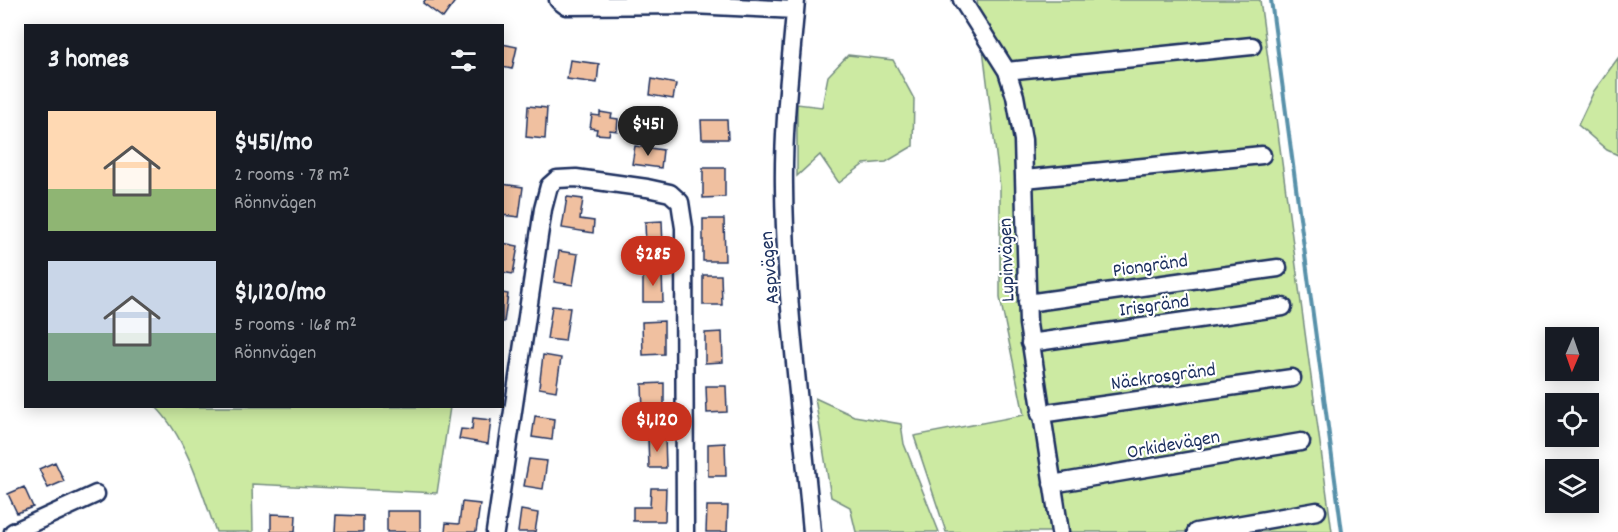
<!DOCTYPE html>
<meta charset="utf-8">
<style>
:root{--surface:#171b24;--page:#20242c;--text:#f1f3f6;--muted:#9ea1a6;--accent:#c8321e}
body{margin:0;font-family:Dekko,sans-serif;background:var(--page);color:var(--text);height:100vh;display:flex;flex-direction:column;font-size:22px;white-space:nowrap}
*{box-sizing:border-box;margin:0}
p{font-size:20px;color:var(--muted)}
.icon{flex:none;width:33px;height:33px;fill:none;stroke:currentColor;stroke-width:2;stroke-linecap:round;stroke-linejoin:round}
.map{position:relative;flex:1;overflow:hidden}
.panel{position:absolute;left:24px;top:24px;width:480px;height:384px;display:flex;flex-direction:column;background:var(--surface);border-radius:0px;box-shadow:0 3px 15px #0003}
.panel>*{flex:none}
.needle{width:39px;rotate:182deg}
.fabs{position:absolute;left:1545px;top:327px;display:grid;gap:12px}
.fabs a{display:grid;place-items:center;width:54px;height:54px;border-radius:0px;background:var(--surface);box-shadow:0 3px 15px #0003;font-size:30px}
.price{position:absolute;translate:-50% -51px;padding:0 14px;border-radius:21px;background:var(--accent);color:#fff;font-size:20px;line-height:39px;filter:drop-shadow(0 2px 3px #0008)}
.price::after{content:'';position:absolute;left:50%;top:36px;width:18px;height:14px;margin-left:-9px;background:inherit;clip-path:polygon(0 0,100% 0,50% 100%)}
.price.current{background:#222;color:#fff}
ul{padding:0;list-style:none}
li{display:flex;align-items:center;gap:18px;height:150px;padding:0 24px}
li span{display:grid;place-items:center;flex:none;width:168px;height:120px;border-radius:0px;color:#555}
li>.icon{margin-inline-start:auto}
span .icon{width:72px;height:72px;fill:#fffc;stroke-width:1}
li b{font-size:26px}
h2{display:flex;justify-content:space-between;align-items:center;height:72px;padding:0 24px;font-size:26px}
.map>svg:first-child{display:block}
.green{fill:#cceaa2;stroke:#748c80;stroke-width:1.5}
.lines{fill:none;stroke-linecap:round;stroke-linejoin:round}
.stream{stroke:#5891aa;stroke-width:4}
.building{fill:#f0c0a0;stroke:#1b2f5e;stroke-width:1.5}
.minor-casing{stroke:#1b2f5e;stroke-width:21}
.minor{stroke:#fff;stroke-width:16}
.labels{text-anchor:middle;stroke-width:4.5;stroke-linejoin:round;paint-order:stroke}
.street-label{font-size:20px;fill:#1b2f5e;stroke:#fff}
</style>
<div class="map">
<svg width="1618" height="532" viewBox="0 0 1618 532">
<rect width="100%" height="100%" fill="#fff"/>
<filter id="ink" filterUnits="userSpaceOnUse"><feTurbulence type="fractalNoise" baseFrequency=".0167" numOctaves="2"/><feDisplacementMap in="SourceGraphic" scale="12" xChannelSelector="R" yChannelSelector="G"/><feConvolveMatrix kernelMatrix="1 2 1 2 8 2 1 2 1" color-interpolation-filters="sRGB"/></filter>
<g filter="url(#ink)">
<path class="green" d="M977 0H1260L1332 532H946L914 436 1024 415 1000 298V187Z
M848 55 893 60 914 99 913 146 886 162 864 164 839 183 820 155 797 176V104L822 107 828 76Z
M1618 58V155L1607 150 1578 125 1594 91Z
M815 398 854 416 901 424 904 444 939 532H856L850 507 831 497Z
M156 407H450L437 493 252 484 253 532H216C202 492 186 437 156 407Z"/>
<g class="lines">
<path class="stream" d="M1271 0 1342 532"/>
</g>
<path class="building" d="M425 0H456L443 18 423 3Z
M502 44 517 47 512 69 502 67Z
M570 60 599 64 597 83 567 79Z
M652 79 676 84 673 99 650 95Z
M528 106 547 108 545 139 526 137Z
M600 112 612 114 611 118 618 119 617 131 610 130 609 135 596 134 597 129 590 128 592 115 600 116Z
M701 120H727L728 139H702Z
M635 146 663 150 661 168 632 164Z
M703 168H725V197L703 198Z
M502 184 523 187 519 217 502 215Z
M567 197 583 199 580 219 594 221 593 233 562 228Z
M703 219H724L725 261H703Z
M662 221 663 248H646L645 222Z
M502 243 518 246 513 274 502 272Z
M559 251 578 254 573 285 554 282Z
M643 272H662L663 302H643Z
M703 275H721L722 305H703Z
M502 293 508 294 504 322H502Z
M552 306 570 308 565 341 547 339Z
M664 321V354L643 355 642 322Z
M722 332 723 362 705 363V333Z
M543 355 561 358 556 391 539 388Z
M664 383V413H643L642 384Z
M706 386H726L727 412 707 413Z
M535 416 554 419 552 440 532 437Z
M473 418 491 420 488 444 459 439 461 429 472 430Z
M665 437 666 468H649L648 438Z
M725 443 726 476H708V444Z
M529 459 547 461 543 489 524 486Z
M55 462 64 481 48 488 39 469Z
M24 487 33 507 17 513 8 494Z
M651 488H666L665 521H633V507H650Z
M462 502 480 504 476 532H445L446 523 459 524Z
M707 506H728L727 532H706Z
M521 510 538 513 535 532H518Z
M387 511H420V532H387Z
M271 514 296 515 295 532H271Z
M336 515 363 516V532H335Z"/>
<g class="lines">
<defs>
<path id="minor" d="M558 0 566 6 692 5 795 10
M796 0C791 62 783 124 784 187 785 299 802 419 812 532
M962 0 1007 71 1015 96 1023 140 1028 324 1060 532
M1007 71 1252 46
M1025 179 1262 155
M1027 303 1278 268
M1030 343 1283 307
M1040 414 1292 378
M1052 484 1301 442
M13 532 96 494
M495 532 543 209 549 186 557 179 576 178 647 188 670 193 680 202 684 228 685 532
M1196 532 1317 511"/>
</defs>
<use href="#minor" class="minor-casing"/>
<use href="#minor" class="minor"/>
</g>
</g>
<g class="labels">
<g class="street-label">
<text transform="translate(1005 260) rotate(-92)" y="7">Lupinvägen</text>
<text transform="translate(1150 264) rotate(-8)" y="7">Piongränd</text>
<text transform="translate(768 268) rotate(-95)" y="7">Aspvägen</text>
<text transform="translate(1154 304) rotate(-8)" y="7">Irisgränd</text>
<text transform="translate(1163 375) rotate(-8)" y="7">Näckrosgränd</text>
<text transform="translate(1173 443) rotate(-10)" y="7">Orkidevägen</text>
</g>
</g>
</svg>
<div class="fabs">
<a><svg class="needle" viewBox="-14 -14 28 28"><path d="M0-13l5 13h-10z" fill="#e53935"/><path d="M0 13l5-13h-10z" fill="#9ea1a6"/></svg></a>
<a><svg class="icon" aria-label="locate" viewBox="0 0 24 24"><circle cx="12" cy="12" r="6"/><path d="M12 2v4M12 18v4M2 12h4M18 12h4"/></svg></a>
<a><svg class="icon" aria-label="layers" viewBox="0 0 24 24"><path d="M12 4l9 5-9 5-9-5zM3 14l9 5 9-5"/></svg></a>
</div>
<b class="price current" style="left:648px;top:157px">$451</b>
<b class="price" style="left:653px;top:287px">$285</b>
<b class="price" style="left:657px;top:453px">$1,120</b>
<section class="panel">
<h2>3 homes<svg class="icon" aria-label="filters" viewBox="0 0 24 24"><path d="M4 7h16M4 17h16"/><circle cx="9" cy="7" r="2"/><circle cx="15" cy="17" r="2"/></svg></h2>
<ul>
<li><span style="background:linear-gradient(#ffd9b3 65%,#8fb573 0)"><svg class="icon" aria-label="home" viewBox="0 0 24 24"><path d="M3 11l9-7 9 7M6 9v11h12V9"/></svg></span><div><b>$451/mo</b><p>2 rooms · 78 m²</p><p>Rönnvägen</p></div></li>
<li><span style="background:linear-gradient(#c9d6e8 60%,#7fa58c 0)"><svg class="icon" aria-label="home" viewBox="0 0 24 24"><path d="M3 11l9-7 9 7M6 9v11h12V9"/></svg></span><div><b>$1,120/mo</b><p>5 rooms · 168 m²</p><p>Rönnvägen</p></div></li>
</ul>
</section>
</div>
